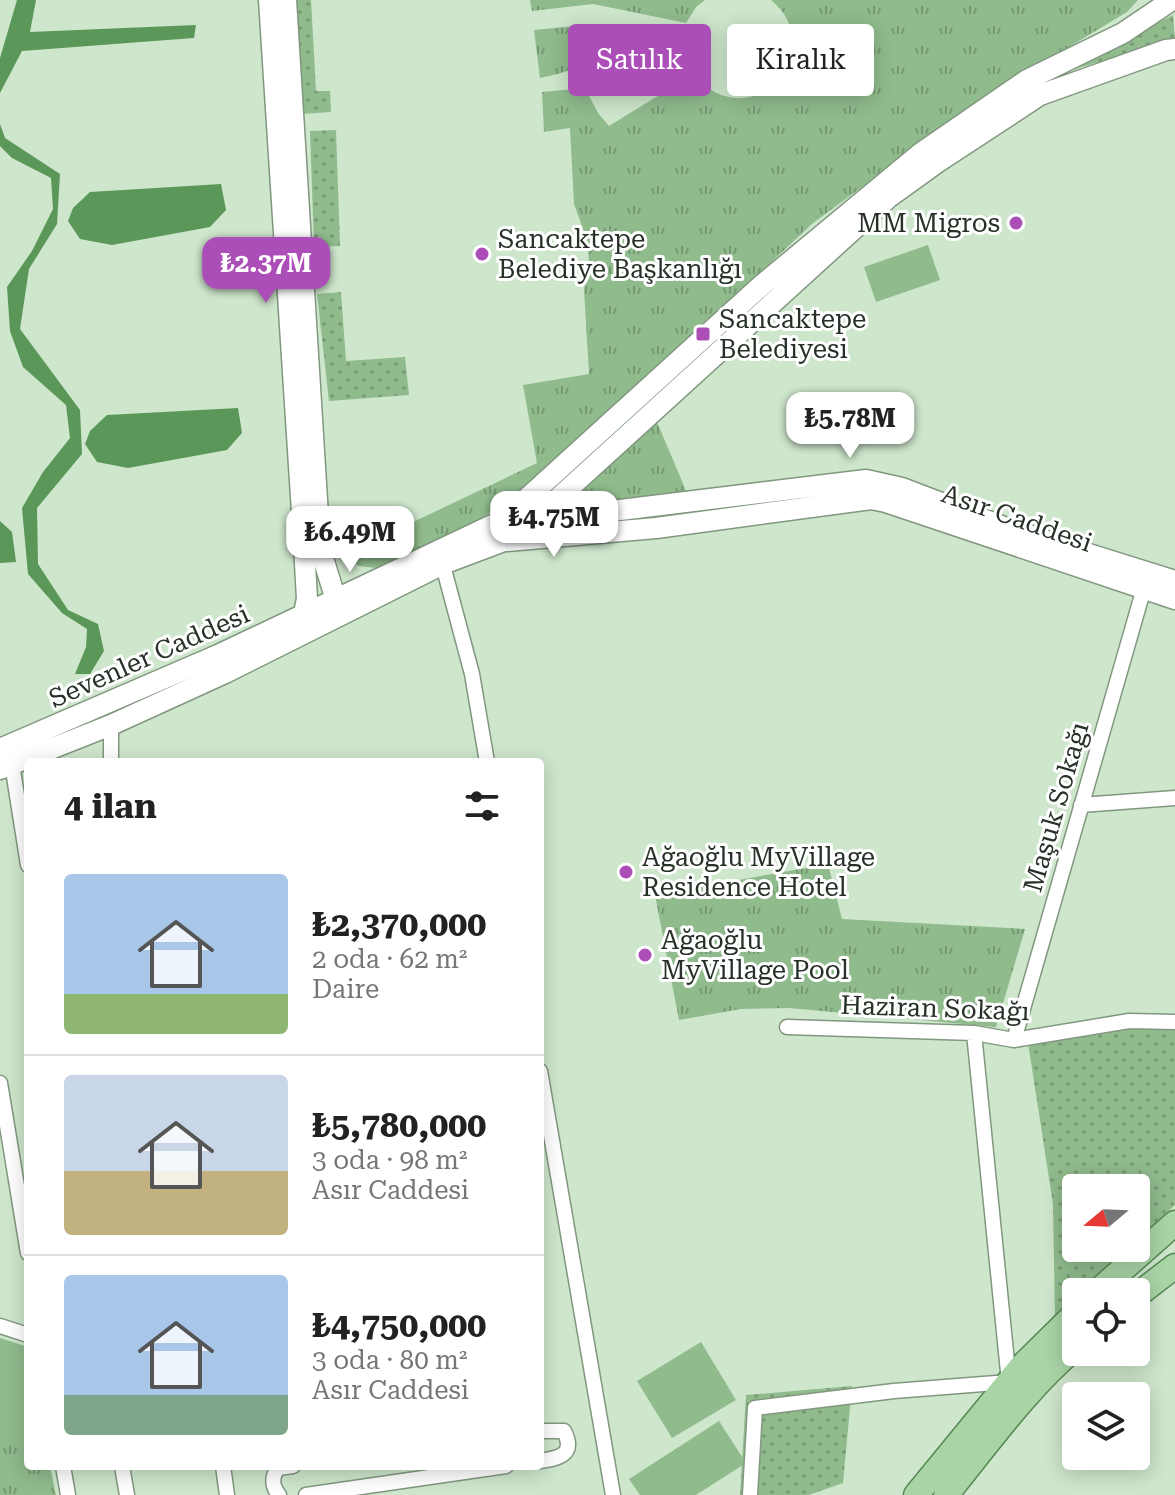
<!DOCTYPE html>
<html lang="tr">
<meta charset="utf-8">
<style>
:root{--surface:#fff;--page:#f2f2f2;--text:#222;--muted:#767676;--line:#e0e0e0;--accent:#ac4eb8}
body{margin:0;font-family:"Roboto Serif",serif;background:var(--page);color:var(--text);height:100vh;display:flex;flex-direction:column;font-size:30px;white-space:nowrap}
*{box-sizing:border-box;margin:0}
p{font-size:26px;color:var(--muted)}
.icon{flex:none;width:44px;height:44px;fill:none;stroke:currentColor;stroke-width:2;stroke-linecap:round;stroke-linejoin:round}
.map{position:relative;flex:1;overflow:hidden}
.panel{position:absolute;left:24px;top:758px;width:520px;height:712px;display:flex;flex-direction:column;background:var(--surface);border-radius:8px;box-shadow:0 4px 20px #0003}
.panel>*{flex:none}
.hud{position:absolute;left:568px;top:24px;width:486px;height:72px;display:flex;gap:16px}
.needle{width:52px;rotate:251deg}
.controls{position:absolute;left:1062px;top:1174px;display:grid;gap:16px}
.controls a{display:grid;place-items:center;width:88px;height:88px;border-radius:8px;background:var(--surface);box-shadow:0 4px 20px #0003;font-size:40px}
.price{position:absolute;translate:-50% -68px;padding:0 18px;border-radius:16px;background:#fff;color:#222;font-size:26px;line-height:52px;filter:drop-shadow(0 2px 4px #0008)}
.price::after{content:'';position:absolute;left:50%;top:48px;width:24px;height:18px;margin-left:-12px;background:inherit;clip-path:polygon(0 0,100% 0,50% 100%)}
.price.active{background:var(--accent);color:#fff}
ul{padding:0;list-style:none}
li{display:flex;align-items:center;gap:24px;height:200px;padding:0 40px}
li+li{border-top:2px solid var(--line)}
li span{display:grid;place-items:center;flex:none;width:224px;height:160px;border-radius:8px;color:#555}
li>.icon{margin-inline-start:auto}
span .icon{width:96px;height:96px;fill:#fffc;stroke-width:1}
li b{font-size:34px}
h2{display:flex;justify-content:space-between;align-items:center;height:96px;padding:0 40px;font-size:34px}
.pill{padding:0 28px;border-radius:8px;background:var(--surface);box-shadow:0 4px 20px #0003;font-size:28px;line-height:72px}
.pill.active{background:var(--accent);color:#fff}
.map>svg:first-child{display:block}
.grass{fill:url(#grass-dots)}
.park{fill:url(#park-tufts)}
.pitch{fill:#90bb8d}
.water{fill:#5b9758}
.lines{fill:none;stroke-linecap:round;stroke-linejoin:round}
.street-casing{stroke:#81977f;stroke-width:17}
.secondary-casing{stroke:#81977f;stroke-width:23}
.primary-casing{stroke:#568853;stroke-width:27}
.street{stroke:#fff;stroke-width:14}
.secondary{stroke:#fff;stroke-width:20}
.primary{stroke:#a9d4a6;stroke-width:24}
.poi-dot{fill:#ac4eb8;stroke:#fff;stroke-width:3}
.labels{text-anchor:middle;stroke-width:6;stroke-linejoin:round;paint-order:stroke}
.poi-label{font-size:26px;fill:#273127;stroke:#fff;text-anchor:start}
.street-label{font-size:26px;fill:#273127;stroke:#fff}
</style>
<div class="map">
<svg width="1175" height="1495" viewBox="0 0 1175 1495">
<defs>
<pattern id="grass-dots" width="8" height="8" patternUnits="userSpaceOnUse" patternTransform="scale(2)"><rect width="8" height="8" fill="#90bb8d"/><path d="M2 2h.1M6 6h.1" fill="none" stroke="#769973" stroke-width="1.8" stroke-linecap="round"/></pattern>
<pattern id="park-tufts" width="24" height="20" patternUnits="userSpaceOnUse" patternTransform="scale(2)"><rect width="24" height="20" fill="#90bb8d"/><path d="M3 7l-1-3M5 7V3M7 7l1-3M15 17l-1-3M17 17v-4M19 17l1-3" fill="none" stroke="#769973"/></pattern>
</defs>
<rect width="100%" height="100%" fill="#cee6cc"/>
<path class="grass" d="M295 0H311L316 91H330L331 112 301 114Z
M1173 15 1175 40 1050 76Z
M336 130 340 246 314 247 310 131Z
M341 292 346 361 405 357 409 395 329 401 317 294Z
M1175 1021V1205L1136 1242V1188H1076V1248H1130L1084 1292H1076V1299L1055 1320 1053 1204 1028 1043Z
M852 1386 843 1483 809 1495H740L746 1395Z"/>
<path class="park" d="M530 0H705L696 7 686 23 593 4 532 11Z
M771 0H1138L1127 12 1024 74 911 151 813 223 533 486 458 532 385 569 359 566 342 556 537 463 523 385 589 374 584 290 589 261 587 240 574 204 570 128 544 132 542 92 585 88 598 113 609 126 692 75C757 142 830 47 771 0Z
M575 26C597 67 575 70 540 78L534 30Z
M654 415 687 493 568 508Z
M828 864 842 919 1025 929 996 1027 789 1008 741 1009 679 1020 655 895Z
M0 1338 28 1347V1466H50L56 1495H0Z"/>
<path class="pitch" d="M928 245 940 280 876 302 864 267Z
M701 1342 736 1400 672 1438 637 1381Z
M20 1356 28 1403V1424L0 1429V1360Z
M719 1421 746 1463 696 1495H640L629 1479Z"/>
<path class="water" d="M17 0H36L30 32 196 25 194 38 22 51 0 93V58Z
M613 55a27 27 0 1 1 54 0a27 27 0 1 1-54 0Z
M0 124 5 138 60 174 57 224 29 269 20 329 80 410 82 454 37 508 38 564 68 610 98 624 104 651 90 674H75L86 647 87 629 62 613 28 574 22 508 43 472 70 438 66 405 23 367 10 331 7 287 32 251 53 209 51 178 12 158 0 146Z
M221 184 226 210 210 227 112 245 80 239 68 221 73 208 90 192Z
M238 408 242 433 227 450 128 468 97 462 85 444 90 431 107 415Z
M0 521 12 532 16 562 0 563Z"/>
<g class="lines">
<defs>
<path id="street" d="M441 558 472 674 487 762
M111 762V725
M12 764 28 865
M1081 805 1175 798
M787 1027 974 1033 1014 1040 1129 1021 1175 1022
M1014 1040 1144 588
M540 1071 613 1495
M0 1083 28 1253
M0 1326 28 1335
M540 1431H564C576 1455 559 1458 540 1461
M63 1466 68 1495
M122 1466 127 1495
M223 1466 227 1495
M279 1495C272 1486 271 1478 278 1468L293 1466
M306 1495 506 1466
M750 1495 755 1408 894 1391 1009 1382 974 1033"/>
<path id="secondary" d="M269 0 303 528 307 599 304 613
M286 0 320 548 339 610
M530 521 866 480 902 488 1009 529 1175 581
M507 541 656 528 871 499 886 502 1175 599
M0 749 218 655 503 520 763 284 921 153 1027 80 1123 33 1172 0
M0 769 111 725 225 673 443 564 504 541 533 521 888 198 938 162 1040 95 1166 50 1175 49"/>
<path id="primary" d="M1097 1292 1175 1223
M1136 1296 1175 1266
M916 1495 1021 1367 1076 1313
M946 1495C987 1445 1026 1389 1076 1347"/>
</defs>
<use href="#street" class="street-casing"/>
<use href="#secondary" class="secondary-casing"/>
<use href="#primary" class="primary-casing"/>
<use href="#street" class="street"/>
<use href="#secondary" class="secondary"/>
<use href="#primary" class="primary"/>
</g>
<g class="poi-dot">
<circle cx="1016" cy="223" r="8"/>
<circle cx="482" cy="254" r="8"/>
<rect x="695" y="326" width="16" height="16" rx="4"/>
<circle cx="626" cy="872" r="8"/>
<circle cx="645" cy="955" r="8"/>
</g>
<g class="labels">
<g class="poi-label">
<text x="1000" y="232" text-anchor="end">MM Migros</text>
<text x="498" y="248">Sancaktepe<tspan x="498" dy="30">Belediye Başkanlığı</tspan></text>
<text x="719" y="328">Sancaktepe<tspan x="719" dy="30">Belediyesi</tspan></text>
<text x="642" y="866">Ağaoğlu MyVillage<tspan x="642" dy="30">Residence Hotel</tspan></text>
<text x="661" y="949">Ağaoğlu<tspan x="661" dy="30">MyVillage Pool</tspan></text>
</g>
<g class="street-label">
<text transform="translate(1017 518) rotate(19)" y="9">Asır Caddesi</text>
<text transform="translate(149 656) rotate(-24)" y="9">Sevenler Caddesi</text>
<text transform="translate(1056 807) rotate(-74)" y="9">Maşuk Sokağı</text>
<text transform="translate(935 1008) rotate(2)" y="9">Haziran Sokağı</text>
</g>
</g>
</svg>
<div class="controls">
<a><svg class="needle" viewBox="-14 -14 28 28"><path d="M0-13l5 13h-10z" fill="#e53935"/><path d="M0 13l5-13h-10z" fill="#767676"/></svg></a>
<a><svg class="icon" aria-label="locate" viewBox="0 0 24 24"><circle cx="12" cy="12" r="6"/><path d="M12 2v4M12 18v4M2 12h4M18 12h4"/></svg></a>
<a><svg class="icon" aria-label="layers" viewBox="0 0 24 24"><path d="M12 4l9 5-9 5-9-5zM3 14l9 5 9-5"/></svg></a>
</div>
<b class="price active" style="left:266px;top:305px">₺2.37M</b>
<b class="price" style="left:850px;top:460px">₺5.78M</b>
<b class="price" style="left:554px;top:559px">₺4.75M</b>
<b class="price" style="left:350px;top:574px">₺6.49M</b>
<div class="hud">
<a class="pill active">Satılık</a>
<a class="pill">Kiralık</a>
</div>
<section class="panel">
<h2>4 ilan<svg class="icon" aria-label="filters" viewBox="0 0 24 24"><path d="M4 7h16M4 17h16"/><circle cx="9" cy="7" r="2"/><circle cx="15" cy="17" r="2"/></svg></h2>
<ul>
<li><span style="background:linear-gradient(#a9c7e8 75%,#8fb573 0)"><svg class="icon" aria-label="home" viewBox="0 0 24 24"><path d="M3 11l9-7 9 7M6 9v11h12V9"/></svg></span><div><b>₺2,370,000</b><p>2 oda · 62 m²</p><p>Daire</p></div></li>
<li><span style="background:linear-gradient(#c9d6e8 60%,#c2b280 0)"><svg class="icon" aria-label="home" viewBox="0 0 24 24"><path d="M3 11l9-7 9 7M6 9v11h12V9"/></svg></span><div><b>₺5,780,000</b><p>3 oda · 98 m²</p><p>Asır Caddesi</p></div></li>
<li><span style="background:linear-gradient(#a9c7e8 75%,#7fa58c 0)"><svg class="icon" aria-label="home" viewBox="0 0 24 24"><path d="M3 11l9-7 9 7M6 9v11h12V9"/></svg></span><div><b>₺4,750,000</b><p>3 oda · 80 m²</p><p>Asır Caddesi</p></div></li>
</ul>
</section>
</div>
